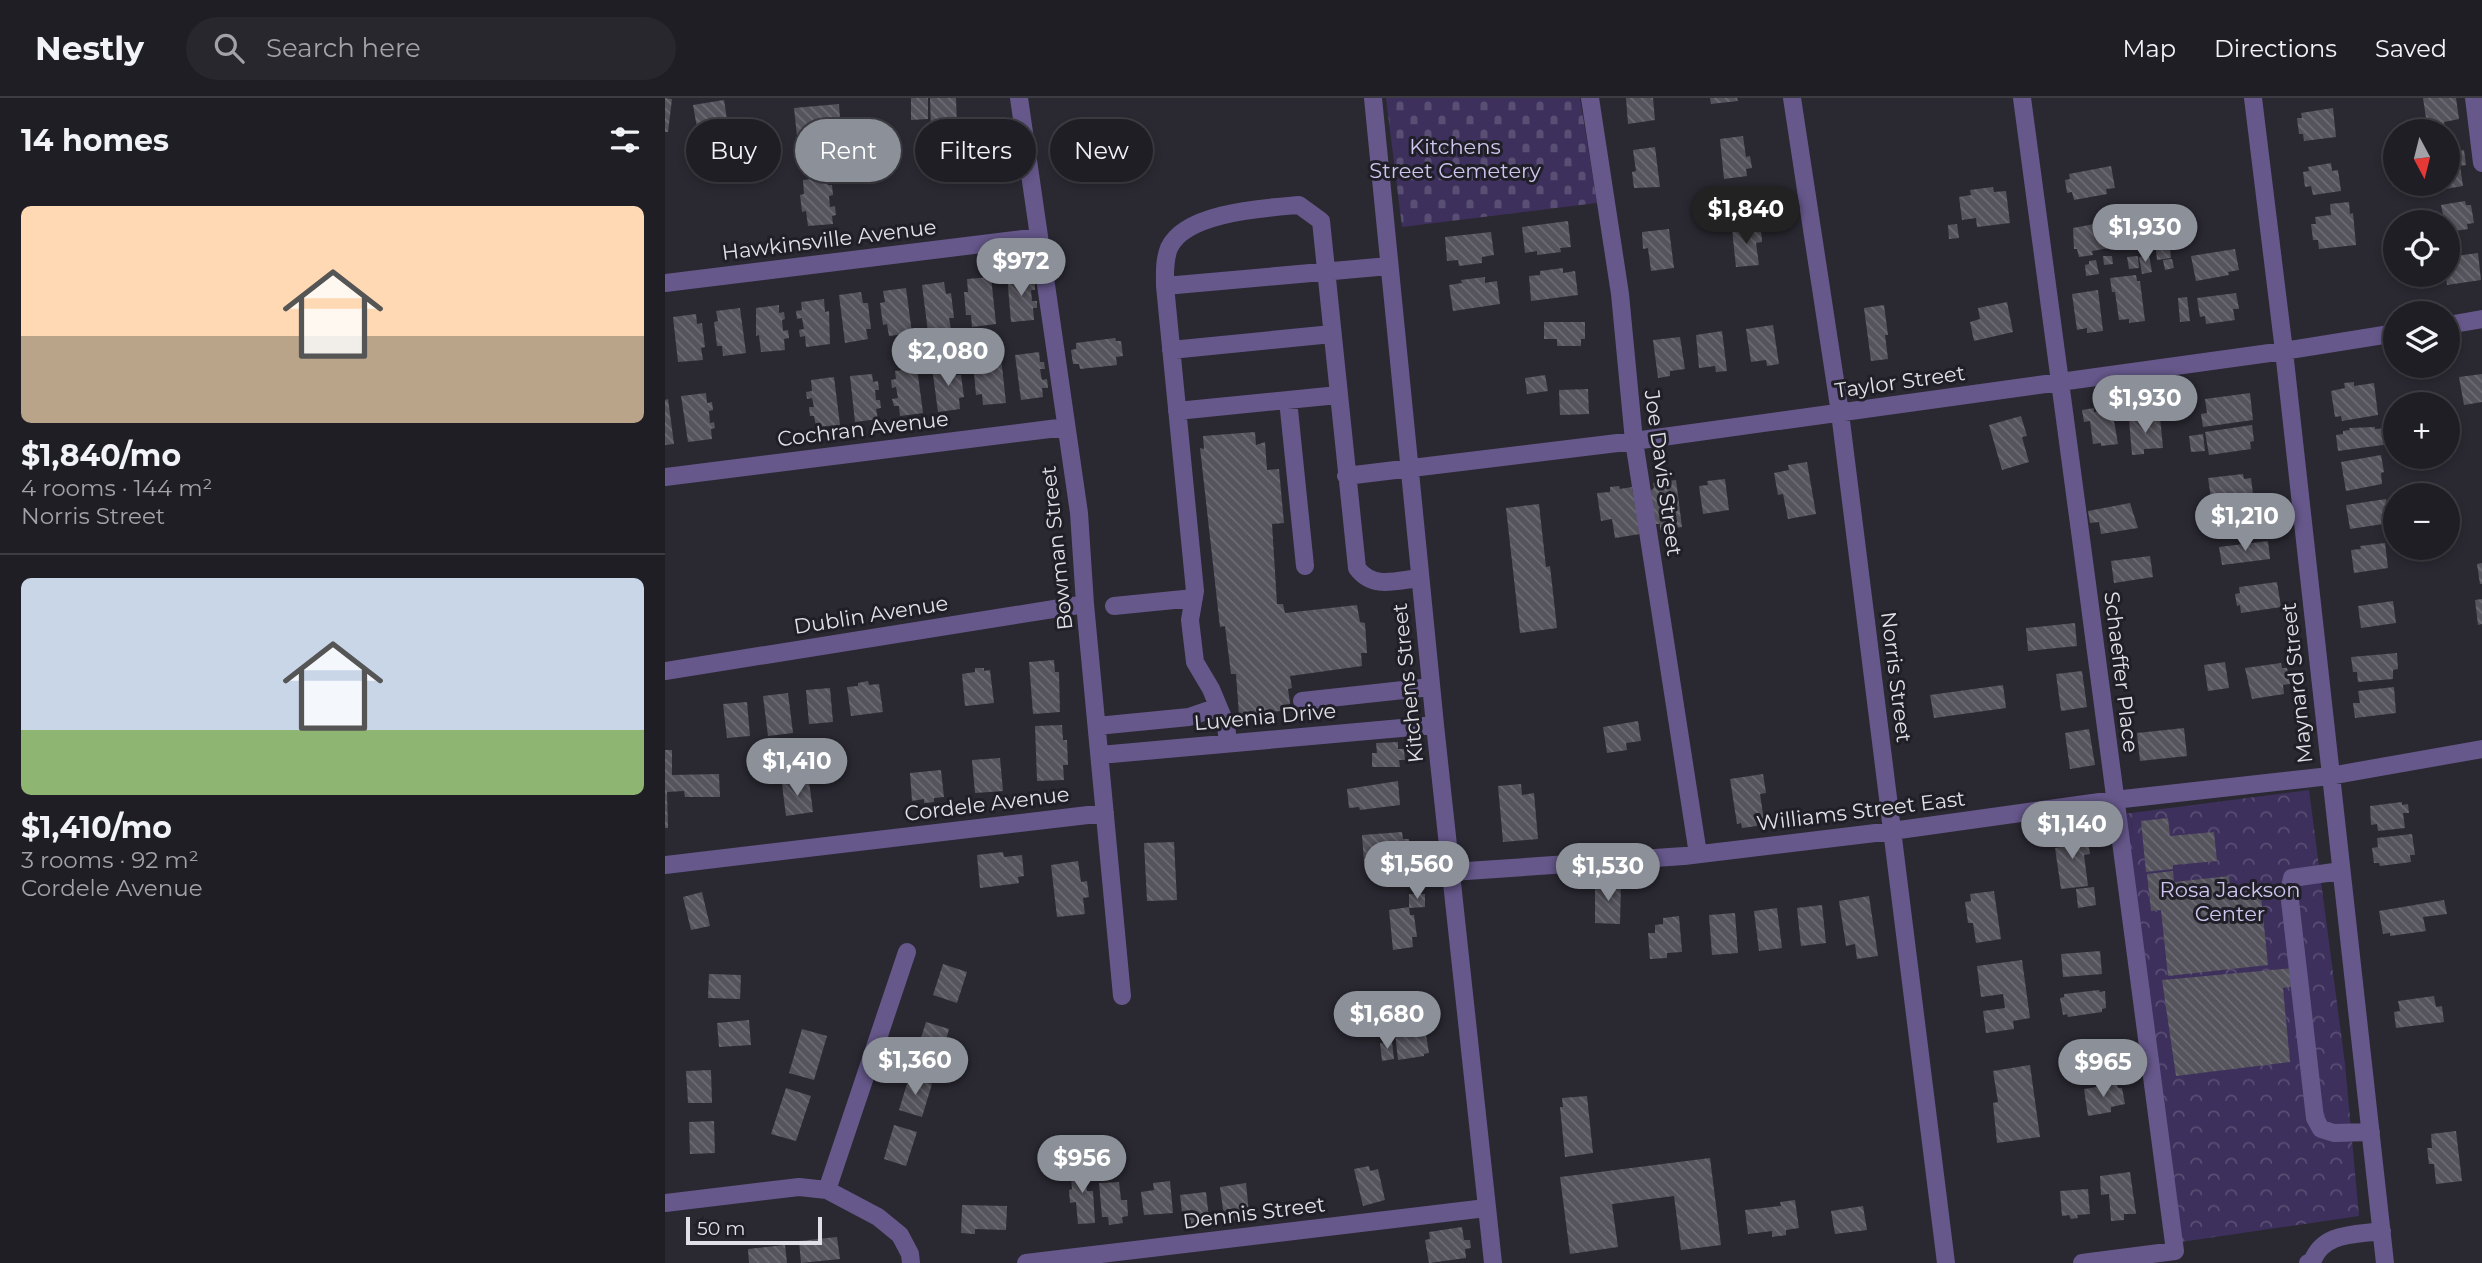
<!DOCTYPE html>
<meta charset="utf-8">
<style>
:root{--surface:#201e25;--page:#28272d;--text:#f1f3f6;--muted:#a2a2a7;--line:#3d3c42;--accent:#8c9099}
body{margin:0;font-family:Montserrat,sans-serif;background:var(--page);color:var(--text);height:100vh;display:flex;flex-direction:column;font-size:26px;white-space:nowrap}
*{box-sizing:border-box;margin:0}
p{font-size:23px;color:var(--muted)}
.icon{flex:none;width:38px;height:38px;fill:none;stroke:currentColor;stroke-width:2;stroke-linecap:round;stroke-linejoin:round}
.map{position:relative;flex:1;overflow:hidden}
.sheet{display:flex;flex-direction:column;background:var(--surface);width:665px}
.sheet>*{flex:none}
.hud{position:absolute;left:21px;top:21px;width:665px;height:63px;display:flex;gap:14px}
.needle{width:46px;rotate:173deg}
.fabs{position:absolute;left:1718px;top:21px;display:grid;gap:14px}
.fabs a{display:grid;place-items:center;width:77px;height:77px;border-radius:50%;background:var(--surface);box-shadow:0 4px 10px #0003,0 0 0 2px var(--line);font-size:35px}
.scale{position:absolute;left:21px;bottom:18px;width:136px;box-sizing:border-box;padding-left:7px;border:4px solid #e1e0e6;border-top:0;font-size:19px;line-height:24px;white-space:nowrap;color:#e1e0e6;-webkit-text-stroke:5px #201f27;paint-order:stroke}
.price{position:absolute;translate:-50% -60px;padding:0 16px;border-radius:24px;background:var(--accent);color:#fff;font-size:23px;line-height:46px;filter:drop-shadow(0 2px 4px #0008)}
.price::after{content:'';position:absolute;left:50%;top:42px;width:21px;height:16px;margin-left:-10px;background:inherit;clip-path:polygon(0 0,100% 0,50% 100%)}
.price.selected{background:#222;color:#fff}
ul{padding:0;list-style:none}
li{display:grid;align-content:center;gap:14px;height:371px;padding:0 21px}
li+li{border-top:2px solid var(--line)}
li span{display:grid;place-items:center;height:217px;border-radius:10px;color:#555}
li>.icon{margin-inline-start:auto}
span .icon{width:126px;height:126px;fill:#fffc;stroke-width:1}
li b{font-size:30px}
h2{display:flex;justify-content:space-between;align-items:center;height:84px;padding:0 21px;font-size:30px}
.pill{padding:0 24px;border-radius:32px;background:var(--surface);box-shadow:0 4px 10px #0003,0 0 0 2px var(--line);font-size:24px;line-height:63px}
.pill.selected{background:var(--accent);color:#fff}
header{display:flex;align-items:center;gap:42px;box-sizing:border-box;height:98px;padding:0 35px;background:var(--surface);border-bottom:2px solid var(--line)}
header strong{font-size:33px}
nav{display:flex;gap:38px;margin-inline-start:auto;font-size:24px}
.search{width:490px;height:63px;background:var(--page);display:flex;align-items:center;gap:18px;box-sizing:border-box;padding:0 24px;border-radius:38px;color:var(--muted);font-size:26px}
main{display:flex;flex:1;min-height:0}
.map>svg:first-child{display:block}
.forest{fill:url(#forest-crowns)}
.cemetery{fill:url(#cemetery-stones)}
.building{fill:url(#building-back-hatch)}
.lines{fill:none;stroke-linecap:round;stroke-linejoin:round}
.minor{stroke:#66588b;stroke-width:18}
.labels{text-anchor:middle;stroke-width:6;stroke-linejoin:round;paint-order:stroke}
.park-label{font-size:21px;fill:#cfc6f0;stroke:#201f27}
.street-label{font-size:21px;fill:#e1e0e6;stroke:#201f27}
</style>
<header>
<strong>Nestly</strong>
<div class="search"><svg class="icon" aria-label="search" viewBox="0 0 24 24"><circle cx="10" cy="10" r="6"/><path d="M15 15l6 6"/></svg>Search here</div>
<nav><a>Map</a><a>Directions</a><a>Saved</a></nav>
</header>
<main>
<section class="sheet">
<h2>14 homes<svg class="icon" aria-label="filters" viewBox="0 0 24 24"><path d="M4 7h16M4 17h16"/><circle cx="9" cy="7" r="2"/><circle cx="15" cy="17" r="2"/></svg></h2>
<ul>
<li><span style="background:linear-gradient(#ffd9b3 60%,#b9a48a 0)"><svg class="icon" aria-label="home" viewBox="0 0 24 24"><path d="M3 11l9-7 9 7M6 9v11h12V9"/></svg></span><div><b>$1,840/mo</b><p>4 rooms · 144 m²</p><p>Norris Street</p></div></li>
<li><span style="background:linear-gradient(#c9d6e8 70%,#8fb573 0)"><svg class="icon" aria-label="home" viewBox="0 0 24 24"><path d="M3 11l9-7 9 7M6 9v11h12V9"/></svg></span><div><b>$1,410/mo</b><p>3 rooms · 92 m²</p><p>Cordele Avenue</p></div></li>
</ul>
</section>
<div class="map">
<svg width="1817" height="1165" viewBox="0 0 1817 1165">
<defs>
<pattern id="forest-crowns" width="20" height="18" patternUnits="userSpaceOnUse" patternTransform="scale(1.75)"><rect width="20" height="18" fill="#3d305c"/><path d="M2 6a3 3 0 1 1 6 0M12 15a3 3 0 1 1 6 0" fill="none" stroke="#594e73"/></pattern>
<pattern id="cemetery-stones" width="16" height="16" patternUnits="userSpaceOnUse" patternTransform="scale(1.75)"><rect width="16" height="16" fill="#3d305c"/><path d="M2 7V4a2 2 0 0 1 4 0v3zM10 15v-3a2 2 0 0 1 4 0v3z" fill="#594e73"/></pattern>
<pattern id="building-back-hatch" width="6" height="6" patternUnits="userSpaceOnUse" patternTransform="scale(1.75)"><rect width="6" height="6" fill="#55535c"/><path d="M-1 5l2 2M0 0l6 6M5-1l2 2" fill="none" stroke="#6d6b73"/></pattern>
</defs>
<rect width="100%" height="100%" fill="#2a2831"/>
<path class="forest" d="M1644 692 1680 966 1694 1118 1516 1144 1458 716Z"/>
<path class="cemetery" d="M721 0H915L932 105 737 129Z"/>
<path class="building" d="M0 0 7 1 3 34H0Z
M246 0H263V21L246 22Z
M265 0H291L292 29 266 31Z
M961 0H988L990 22 963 26Z
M1045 0H1072L1073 3 1046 6Z
M1758 0H1791L1794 21 1779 24 1781 33H1763Z
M59 2 66 47 50 50 51 55 41 57 39 51 36 52 28 7Z
M174 6 176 35 132 38 129 10Z
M1668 10 1671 39 1639 43 1638 36H1634L1632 20H1637L1636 15Z
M1078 38 1081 59 1085 58 1087 70 1081 71 1082 78 1059 81 1055 41Z
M1793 47 1794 53 1799 52 1801 67 1795 68 1798 88 1780 91V86H1783V49Z
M990 49 995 89 969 90 967 74 971 73 968 52Z
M190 59 192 79 179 81 177 61Z
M1666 65 1667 73 1673 72 1676 93 1648 97 1646 88 1640 89 1638 74 1644 73 1643 69Z
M1446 68 1450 90 1441 91 1442 96 1409 102 1407 94 1402 95 1400 82 1405 81 1404 76Z
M162 79 163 87H167L168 97 164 98 165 109 170 108 171 117 167 118 168 126 143 128 141 113 137 114 135 97 139 96 138 82Z
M1328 89 1329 94 1341 93 1345 125 1312 129 1311 120 1297 122 1294 99 1306 97 1305 92Z
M1800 103 1801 107H1806L1809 125 1802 126 1803 131 1783 134V124H1773L1772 122 1779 121 1776 107Z
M1684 104 1685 116 1688 115 1691 147 1654 151 1653 142H1648L1646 126H1651L1650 119 1666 117 1665 106Z
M1473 115V123L1458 124V116Z
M903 123 906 149 895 150 896 154 872 157V153L860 155 857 129Z
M1445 123 1450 149 1427 153 1428 157 1414 159 1412 151H1409L1408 130Z
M1292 126 1294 140 1284 141 1283 127Z
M1090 128V133L1096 132 1097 144 1091 145 1094 167 1071 169 1067 131Z
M1004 131 1009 170 986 173 983 150 978 151 977 134Z
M826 134 829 157 817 159V165L794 168 793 162 782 163 780 139Z
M1505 150 1506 160 1492 162 1491 152Z
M1570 151 1574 172 1563 174 1564 177 1531 183 1526 158Z
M1813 155 1816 182 1782 187 1781 177H1783V159Z
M1484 157 1487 174 1477 176 1474 159Z
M1438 158H1447L1448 166 1439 167Z
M1473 158 1474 170 1464 171 1462 159Z
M1507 161 1509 170 1500 172 1498 162Z
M1431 162 1434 176 1421 178 1420 167 1424 166V163Z
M898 170V175L910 173 913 197 866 203 864 178 875 177V173Z
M363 176 364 185H370V192H366L367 203H372V210H368L369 222 346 224 342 177Z
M1471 177 1472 183H1475L1480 223 1464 225V221L1454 222 1450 194H1447L1445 180Z
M326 179 331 226 307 229 306 217H301L299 194H303L302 181Z
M820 179V185L832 183 835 206 788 213 784 187 797 185 796 182Z
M279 184 281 196 286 195 289 220H284L286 231 263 234 257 187Z
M241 190 247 235 224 238 222 226 218 227 215 205 220 204 218 193Z
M1433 192 1438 233 1422 235V230L1412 232 1407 196Z
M196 194 198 205H203L206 231H201L203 241 180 245 174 197Z
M1571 195 1574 211H1568L1570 222 1541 226 1540 218 1535 219 1532 200Z
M1522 199 1525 223 1515 224 1513 200Z
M159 201 160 214 164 213 165 246 141 249 140 238 135 239 134 232 139 231 137 220 132 221 131 213 137 212 136 204Z
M1342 204 1348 234 1309 243 1305 224 1315 221 1313 210Z
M114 207V215L119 214 120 221 117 222 118 233 123 232 124 240 119 241 120 252 96 254 94 237 91 238V210Z
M1219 207 1223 237H1220L1223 261 1206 263 1199 210Z
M75 210 81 255 58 258 57 248H52L49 224 53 223 51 213Z
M31 216 32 226 37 225 40 249 36 250 38 262 13 264 8 219Z
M879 224H920V241H916V248H892V241H879Z
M1108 227 1114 266 1102 268 1101 262 1086 264 1081 231Z
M1057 233 1062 273 1051 274 1050 268 1034 270 1031 237Z
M1015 239 1020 271 1005 273V278L993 280 988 242Z
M450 240 451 243H456L458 258 451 259 452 267 415 271 414 266H408L406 252 411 251V245Z
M374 254 375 264H379L380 271H375L377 282 382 281 383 290H377L378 299 356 302 350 257Z
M336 259 341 305 318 307 317 296 311 297 309 275 312 274 311 262Z
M290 266 291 277H296L299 299 294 300 295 311 273 314 267 269Z
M252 270 258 315 235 318 234 308H229L227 301 233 300 231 289 227 290 226 282 231 281 230 273Z
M207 276 208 284 213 283 214 292H210L211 302H215L216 310 211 311 213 321 190 324 185 278Z
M1817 276V304L1799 307 1794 279Z
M880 277 883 293 862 296 860 280Z
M169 279 175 327 151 329 149 318H145L144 309H149L147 300 142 301 141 294 147 293 146 282Z
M1689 284V288L1709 285 1713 317 1677 323 1676 318 1670 319 1666 293 1680 290 1679 285Z
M923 291 924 316 895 317 894 292Z
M41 295 42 305 47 304 48 312 44 313 45 325 49 324 50 330 46 331 47 341 23 344 16 298Z
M1585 295 1588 322 1538 329 1536 316 1542 315 1540 301Z
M3 301 9 346 0 347V302Z
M1429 310V314L1442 312 1443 318 1448 317 1453 346 1436 348V345L1428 346 1425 323 1419 324 1417 312Z
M1356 318 1362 338 1357 339 1364 364 1337 372 1324 327Z
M1495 319 1498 350 1479 351V356L1467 357 1464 322Z
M1587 327 1589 343 1585 344 1586 351 1544 357 1540 334Z
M1710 329V331L1723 330 1725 346 1673 353 1671 337 1678 336V333L1685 332 1684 330Z
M590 334 591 347 600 344 602 372 614 371 619 425 607 426 612 506H618L620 515 692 507 695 524 700 525 702 555H696L697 568 625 578 627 590 623 591 626 612 574 617 571 576H566L560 528 555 529 535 350 539 351 538 338Z
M1538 336 1540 353 1526 354 1524 338Z
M1716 357 1719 374 1716 375 1717 386 1681 393 1676 364Z
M1142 364 1151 416 1123 421 1118 396 1113 397 1109 375 1124 372 1123 367Z
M1578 376 1579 381 1586 380 1588 396 1546 400 1543 380Z
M1060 381 1064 412 1038 416 1034 388 1043 387 1042 383Z
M1011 382 1017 429 995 432V426H988L984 394 989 390 988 385Z
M954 388 955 391 967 389 975 436 950 440 947 421 936 423 932 395 945 394V389Z
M1721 401 1725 425 1685 431 1681 407Z
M1593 404 1594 411H1598L1601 427 1560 431 1557 409Z
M1465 405 1473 430 1436 436 1434 424 1425 425 1423 413Z
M874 406 881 469 885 468 892 530 855 535 841 410Z
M1603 443 1605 461 1557 467 1554 449Z
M1720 445 1723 470 1689 475 1686 452 1696 451 1695 448Z
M1485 458 1488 479 1449 485 1446 463Z
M1817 465V486H1815L1812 466Z
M1612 484 1616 509 1576 515 1575 507 1572 508 1570 496 1575 495 1574 489Z
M1817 501V526L1813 527 1810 502Z
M1728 503 1731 525 1696 530 1693 508Z
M1410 525 1412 548 1363 553 1361 530Z
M1732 555 1733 571 1728 572V581L1693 584 1692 574H1688L1686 559Z
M389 562 390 574H394L395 614 368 616 364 564Z
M1560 564 1564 590 1543 593 1539 567Z
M1616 565 1617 570H1622L1625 586 1618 587 1619 596 1587 601 1580 570Z
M310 570H319V573L325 572 329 605 300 608 297 576 310 574Z
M1417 573 1422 609 1396 613 1391 576Z
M203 583 204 587 214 586 218 614 186 618 182 589 193 588V585Z
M1338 587 1341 610 1269 620 1265 597Z
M1729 589 1731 615 1690 620 1688 605H1695L1693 593Z
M165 590 168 624 144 626 141 592Z
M123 595 128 635 103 638 98 598Z
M82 604 85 638 62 640 58 606Z
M973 623 976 643 961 645 962 652 942 655 938 629Z
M397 627 398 642H402L403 667H398L399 682 372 683 370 628Z
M1519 630 1522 658 1475 663 1472 635Z
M1424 631 1430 667 1405 671 1400 635Z
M733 644V651H739L740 662H734L735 669H707V655H712L711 645Z
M0 652H7V677L54 676 55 699H20L19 693 2 694 3 730H0Z
M335 660 338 693 310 695 307 662Z
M276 672 279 699 269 700V704L259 705V701L247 703 245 675Z
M1098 676 1101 695 1095 696 1099 723 1092 724V728L1077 730 1076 725 1072 726 1065 681Z
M144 683 148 714 121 718 117 686Z
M733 683 735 707 695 712 694 709 684 710 682 691Z
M856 686 857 697 869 695 873 741 838 744 833 688Z
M1737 704V707L1743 706 1744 715H1738L1740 730 1713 733 1712 726 1706 727 1705 708Z
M1503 720 1505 738 1549 734 1552 763 1508 767V771L1481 774 1476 723Z
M1414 733 1416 745 1423 744 1425 756 1419 757 1423 788 1396 791 1390 750 1396 749 1394 738 1397 737V735Z
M737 734 738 741H744V751L738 752 739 761 699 764 697 737Z
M1747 736 1750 757H1745L1746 764 1715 768 1714 765H1709L1707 750 1713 749 1712 740Z
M509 744 512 802 482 803 479 745Z
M338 754 339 759 357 757 359 778 353 779 354 785 315 790 312 757Z
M413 763 416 784 422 783 424 799 418 800 420 816 392 819 386 767Z
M1508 773 1509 784 1564 778 1566 801 1596 798 1603 867 1503 878 1496 812 1486 813 1482 776Z
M930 785H956L955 826 930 825Z
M1429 789 1431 807 1413 810 1411 791Z
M1329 793 1336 841 1311 845 1308 825H1303L1300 804 1306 803 1305 796Z
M37 794 45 828 26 832 18 799Z
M744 796H760V809L744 810Z
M1204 798 1213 858 1192 861 1190 846 1181 848 1174 803Z
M1779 802 1782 816 1758 819 1761 833 1725 838V835L1718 836 1714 813Z
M1157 807 1161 845 1136 848 1132 810Z
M744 809 745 817H749L752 839H747L748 849 728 852 724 812Z
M1112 810 1117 850 1094 853 1089 813Z
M1070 815 1073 855 1047 857 1044 817Z
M1014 818 1017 854 1002 855V860L985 861 983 835H990V827L998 826V820Z
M1435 853 1437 876 1398 879 1396 856Z
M1357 862 1365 920 1348 923 1349 931 1321 935 1318 913 1340 910 1338 896 1316 899 1312 868Z
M278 866 302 874 292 905 268 897Z
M1628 870 1629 888 1618 890 1625 964 1511 978 1497 882Z
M44 876 76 877 75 901 43 900Z
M1434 892 1435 894 1440 893 1441 910 1437 911V914L1403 919 1402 916 1398 917 1395 900 1399 899V896Z
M1769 898 1771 909 1777 908 1779 924 1731 930 1729 914 1735 913 1733 903Z
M84 922 86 947 54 949 52 925Z
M261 924 284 931 276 960 252 953Z
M755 928 756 931 760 930 764 955 759 956V958L733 962 730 935 735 934V931Z
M137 931 162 938 149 982 124 975Z
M727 944 729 961 717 963 715 945Z
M1365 967 1375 1039 1332 1045 1328 1005 1333 1004 1328 973Z
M46 972 47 1005H23L21 973Z
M244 979 267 986 257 1019 234 1012Z
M1452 986 1453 990H1457L1460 1006 1446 1009V1014L1423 1018 1419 991Z
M121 990 146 998 131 1043 106 1036Z
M922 998 928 1055 900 1059 895 1009H898L897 1000Z
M49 1023 50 1055 25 1056 24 1024Z
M229 1027 252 1034 241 1068 219 1061Z
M1791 1033 1797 1083 1771 1086 1769 1066H1764L1762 1050H1767L1766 1036Z
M1045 1060 1056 1147 1016 1152 1009 1098 947 1106 953 1149 905 1156 895 1079Z
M421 1066 422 1093H428L430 1125 413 1126 411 1104 405 1105 404 1092 407 1091 405 1067Z
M704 1068 705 1073 713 1071 720 1102 698 1108 689 1071Z
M1465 1074 1471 1116H1459V1122L1446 1123 1444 1096 1436 1097 1435 1078Z
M505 1083 508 1115 479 1117 476 1094 489 1092 488 1085Z
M454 1084 456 1102H462L463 1118 457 1119 458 1125 444 1127 443 1119H437L434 1085Z
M581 1085 584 1115 579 1116 580 1121 566 1123 565 1118 559 1119 555 1089Z
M1423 1091 1425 1116 1412 1117 1413 1120 1406 1121 1404 1117 1397 1118 1395 1093Z
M541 1094 544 1120 539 1121V1127L526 1128V1122L518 1123 515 1097Z
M1130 1102 1134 1130 1121 1132V1137L1107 1139V1133L1083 1136 1080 1112 1116 1108 1115 1104Z
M297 1107 342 1108 341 1132 310 1131V1136L296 1135Z
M1198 1108 1202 1132 1170 1136 1166 1113Z
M797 1129 799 1142H805L806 1150 800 1151 801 1160 764 1165 760 1142 765 1141 764 1134Z
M172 1139 175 1161 136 1165 134 1143Z
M120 1147 122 1165H84L83 1151Z"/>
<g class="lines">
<path class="minor" d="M354 0 414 415 420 506 457 898
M708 0 770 627 828 1165
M925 0 955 196 969 343 1033 756
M1127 0 1175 315 1281 1165
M1357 0C1410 384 1458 769 1510 1153L1417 1165
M1588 0 1619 253 1720 1165
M1809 0 1817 65
M0 185 374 139
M500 188C500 175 499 163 504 150 520 114 600 110 634 107L656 123 692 470C708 492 732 482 755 480
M1783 227 1817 221
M506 252 667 236
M623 302 640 468
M512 313 673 297
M681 378 969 343 1619 253 1731 235
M0 379 401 329
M449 508 529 500
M0 573 420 506
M637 603 766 589
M432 628 524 619 553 609
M563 645 561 627 546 591 530 564 525 522 530 493 500 188 724 168
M435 657 770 627
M0 767 440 715
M1676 773 1627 780 1624 794 1650 1020 1656 1031 1669 1035 1706 1034
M787 774 1019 758 1227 733 1449 702 1665 678 1817 651
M162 1092 242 854
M0 1105 134 1089 162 1092 213 1119 235 1137 245 1156 246 1165
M361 1165 821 1110
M1643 1165 1647 1164C1658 1134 1689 1137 1717 1133"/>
</g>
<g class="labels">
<g class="park-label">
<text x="790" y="56">Kitchens<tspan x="790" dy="24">Street Cemetery</tspan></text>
<text x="1565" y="799">Rosa Jackson<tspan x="1565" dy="24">Center</tspan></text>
</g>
<g class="street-label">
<text transform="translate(164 142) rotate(-7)" y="7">Hawkinsville Avenue</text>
<text transform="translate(1235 284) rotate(-8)" y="7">Taylor Street</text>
<text transform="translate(198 331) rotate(-7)" y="7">Cochran Avenue</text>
<text transform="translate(998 375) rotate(82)" y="7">Joe Davis Street</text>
<text transform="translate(392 450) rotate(-96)" y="7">Bowman Street</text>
<text transform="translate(206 517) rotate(-9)" y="7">Dublin Avenue</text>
<text transform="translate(1456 574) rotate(83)" y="7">Schaeffer Place</text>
<text transform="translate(1231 579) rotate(83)" y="7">Norris Street</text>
<text transform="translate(743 585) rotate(-96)" y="7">Kitchens Street</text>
<text transform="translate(1632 585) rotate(-96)" y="7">Maynard Street</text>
<text transform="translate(600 619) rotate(-5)" y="7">Luvenia Drive</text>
<text transform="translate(322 706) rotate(-7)" y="7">Cordele Avenue</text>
<text transform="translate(1196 713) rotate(-7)" y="7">Williams Street East</text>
<text transform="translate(589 1115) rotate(-7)" y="7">Dennis Street</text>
</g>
</g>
</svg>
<div class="fabs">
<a><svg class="needle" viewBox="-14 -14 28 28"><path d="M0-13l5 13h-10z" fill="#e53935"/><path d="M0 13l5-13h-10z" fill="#a2a2a7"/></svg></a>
<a><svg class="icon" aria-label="locate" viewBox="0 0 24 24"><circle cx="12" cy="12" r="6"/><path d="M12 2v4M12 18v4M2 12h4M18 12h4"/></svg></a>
<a><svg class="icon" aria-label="layers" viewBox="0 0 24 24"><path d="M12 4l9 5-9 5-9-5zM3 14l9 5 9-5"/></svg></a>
<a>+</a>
<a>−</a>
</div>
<div class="scale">50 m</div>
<b class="price selected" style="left:1081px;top:148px">$1,840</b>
<b class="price" style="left:1480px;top:166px">$1,930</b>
<b class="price" style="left:356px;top:200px">$972</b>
<b class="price" style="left:283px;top:290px">$2,080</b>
<b class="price" style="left:1480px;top:337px">$1,930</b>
<b class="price" style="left:1580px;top:455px">$1,210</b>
<b class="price" style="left:132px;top:700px">$1,410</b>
<b class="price" style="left:1407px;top:763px">$1,140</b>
<b class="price" style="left:752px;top:803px">$1,560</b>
<b class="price" style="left:943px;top:805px">$1,530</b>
<b class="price" style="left:722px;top:953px">$1,680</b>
<b class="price" style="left:250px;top:999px">$1,360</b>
<b class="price" style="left:1438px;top:1001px">$965</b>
<b class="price" style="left:417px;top:1097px">$956</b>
<div class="hud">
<a class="pill">Buy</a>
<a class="pill selected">Rent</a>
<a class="pill">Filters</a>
<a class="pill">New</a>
</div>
</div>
</main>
